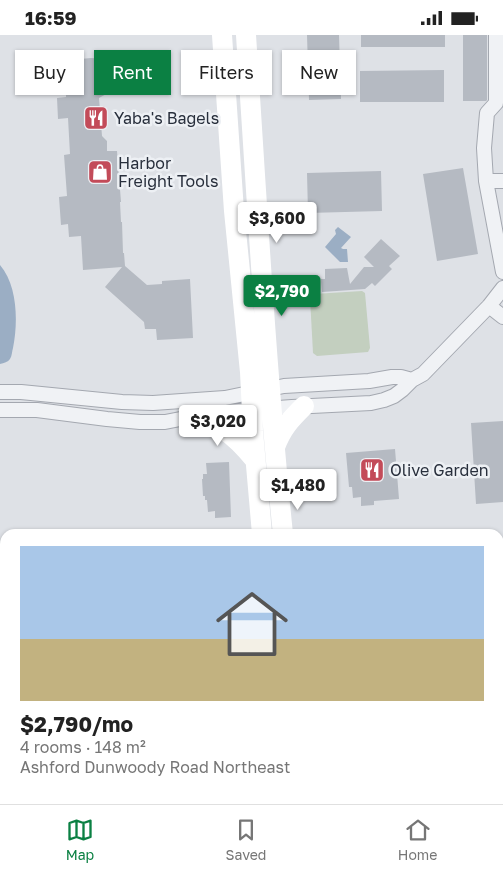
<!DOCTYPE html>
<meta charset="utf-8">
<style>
:root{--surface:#fff;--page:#f6f6f6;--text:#222;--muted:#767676;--line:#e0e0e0;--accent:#0b8043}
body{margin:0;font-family:"Golos Text",sans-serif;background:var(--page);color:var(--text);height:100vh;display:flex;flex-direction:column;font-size:19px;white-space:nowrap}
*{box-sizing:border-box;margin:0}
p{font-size:16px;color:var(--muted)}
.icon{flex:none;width:28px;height:28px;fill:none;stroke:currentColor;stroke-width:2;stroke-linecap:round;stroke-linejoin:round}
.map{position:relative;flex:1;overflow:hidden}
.side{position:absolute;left:0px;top:494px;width:504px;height:276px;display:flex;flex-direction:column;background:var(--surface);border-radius:15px 15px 0 0;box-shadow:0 1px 4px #0004}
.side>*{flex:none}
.guide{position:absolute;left:15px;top:15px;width:474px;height:45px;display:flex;gap:10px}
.price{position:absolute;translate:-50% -42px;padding:0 11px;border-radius:5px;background:#fff;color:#222;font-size:16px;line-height:32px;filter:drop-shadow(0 1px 2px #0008)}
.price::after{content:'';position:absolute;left:50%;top:30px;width:15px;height:11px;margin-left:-8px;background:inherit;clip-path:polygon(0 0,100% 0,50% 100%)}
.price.selected{background:var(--accent);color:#fff}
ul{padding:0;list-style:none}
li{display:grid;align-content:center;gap:10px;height:265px;padding:0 20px}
li span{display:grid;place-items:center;height:155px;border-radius:0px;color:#555}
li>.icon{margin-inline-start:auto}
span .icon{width:90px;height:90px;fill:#fffc;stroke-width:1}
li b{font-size:21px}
.tag{padding:0 18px;border-radius:0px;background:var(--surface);box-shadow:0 1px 4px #0004;font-size:18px;line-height:45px}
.tag.selected{background:var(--accent);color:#fff}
.status{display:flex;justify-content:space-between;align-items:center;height:35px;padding:0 25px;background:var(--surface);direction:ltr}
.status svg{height:14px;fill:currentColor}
.dock{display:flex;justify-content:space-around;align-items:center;height:70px;border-top:1px solid var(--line);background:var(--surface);font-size:14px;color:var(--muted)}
.dock a{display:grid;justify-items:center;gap:2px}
.dock .selected{color:var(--accent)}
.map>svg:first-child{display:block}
.green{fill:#c3cfbf}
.water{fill:#9baec4}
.building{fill:#b5bac2}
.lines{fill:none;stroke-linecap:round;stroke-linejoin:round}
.minor-casing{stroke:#a4a8b0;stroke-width:16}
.tertiary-casing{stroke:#a4a8b0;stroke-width:19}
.minor{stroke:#f0f2f5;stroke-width:14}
.tertiary{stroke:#f0f2f5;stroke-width:18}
.secondary{stroke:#fff;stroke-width:20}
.labels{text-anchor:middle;stroke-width:5;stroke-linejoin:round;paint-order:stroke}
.poi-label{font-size:16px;fill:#282f3c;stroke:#edf0f4;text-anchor:start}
</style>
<div class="status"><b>16:59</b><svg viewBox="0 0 49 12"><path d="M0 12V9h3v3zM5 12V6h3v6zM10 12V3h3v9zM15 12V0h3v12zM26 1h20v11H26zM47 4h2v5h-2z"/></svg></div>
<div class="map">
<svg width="503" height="769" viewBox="0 0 503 769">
<rect width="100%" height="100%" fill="#dee1e6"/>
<path class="green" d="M362 256 365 258 370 313 368 317 317 321 313 318 310 263 314 259Z"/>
<path class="water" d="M338 192 351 202 341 213 343 214H347L348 227H340L325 212 336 199 335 195Z
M0 230C18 251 18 288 13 313 12 316 12 321 10 324 8 327 4 328 0 329Z"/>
<path class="building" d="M307 0H339L341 64 309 65Z
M361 0H445V12H361Z
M463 0H487V65L486 66H463Z
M91 23 106 24 112 33 113 44H110L111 51 110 57 99 63 102 101 107 106V116H117L121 167H120L121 187H122L123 218H124L125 231 147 250 162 249V246L190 244 193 303 157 305 156 294H145L144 287 105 252 122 232 83 235 81 201 69 202 68 189 61 190 59 162 67 161 64 120 70 119 68 83 58 84 57 63 66 62V47H70L69 27 81 26 80 24Z
M444 35V67H360V36Z
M463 133 478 219 437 226 423 139Z
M381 136 382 176 308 178 307 138Z
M381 204 400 221 389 231 392 234 375 251 372 248 365 254 322 257 321 244H325V234L347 233 350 249 364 232H374L364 222Z
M503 386V467L476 469 471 388Z
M395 414 399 464 374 466V470L361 471V462L353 463 352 452H349L346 418Z
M229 427 231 482 215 483V476L208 477 207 465H205V461H203L202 444H203V439H207L206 428Z"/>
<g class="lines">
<defs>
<path id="minor" d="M496 0V68L487 78 484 113 486 146 503 237
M486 146H503
M489 271 503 282
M0 357H21L122 367 153 368 225 363 284 351 369 346 392 342H401L412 345
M0 375H37L107 384 140 387H165L211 378 292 372 371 368 384 365 394 361 402 355 412 345 423 339 489 271 503 253"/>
<path id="tertiary" d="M499 743 503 742
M0 751H5
M24 769V765"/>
</defs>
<use href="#minor" class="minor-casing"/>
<use href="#tertiary" class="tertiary-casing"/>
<use href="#minor" class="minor"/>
<use href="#tertiary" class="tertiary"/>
<path class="secondary" d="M222 0 234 176 250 337 253 396 262 499
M246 0C257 166 266 333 283 499
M195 381C205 387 215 389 224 395 236 403 246 414 255 425
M275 412C282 393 290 385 304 371
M291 765 292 769
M311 765V769"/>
</g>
<defs>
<symbol id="restaurant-square" viewBox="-11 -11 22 22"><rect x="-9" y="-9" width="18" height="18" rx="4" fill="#c34b59" stroke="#edf0f4"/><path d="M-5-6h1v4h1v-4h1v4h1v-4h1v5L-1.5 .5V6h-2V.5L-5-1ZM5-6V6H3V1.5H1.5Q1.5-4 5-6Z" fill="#fff"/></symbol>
<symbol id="shop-square" viewBox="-11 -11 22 22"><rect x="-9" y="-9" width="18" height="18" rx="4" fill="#c34b59" stroke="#edf0f4"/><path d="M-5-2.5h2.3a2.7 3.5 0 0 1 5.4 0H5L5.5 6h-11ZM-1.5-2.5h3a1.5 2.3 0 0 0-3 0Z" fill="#fff"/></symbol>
</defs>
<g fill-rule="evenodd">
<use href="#restaurant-square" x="82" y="69" width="28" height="28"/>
<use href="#shop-square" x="86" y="123" width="28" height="28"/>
<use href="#restaurant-square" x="358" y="421" width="28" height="28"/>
</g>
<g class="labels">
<g class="poi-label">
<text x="114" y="89">Yaba's Bagels</text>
<text x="118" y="134">Harbor<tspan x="118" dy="18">Freight Tools</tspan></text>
<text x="390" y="441">Olive Garden</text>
</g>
</g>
</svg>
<b class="price" style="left:277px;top:209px">$3,600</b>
<b class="price selected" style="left:282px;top:282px">$2,790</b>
<b class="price" style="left:218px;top:412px">$3,020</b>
<b class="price" style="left:298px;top:476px">$1,480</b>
<div class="guide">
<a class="tag">Buy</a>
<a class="tag selected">Rent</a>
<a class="tag">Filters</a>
<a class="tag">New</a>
</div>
<section class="side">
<ul>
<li><span style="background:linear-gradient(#a9c7e8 60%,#c2b280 0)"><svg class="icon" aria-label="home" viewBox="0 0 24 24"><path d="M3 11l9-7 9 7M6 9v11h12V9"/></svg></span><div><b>$2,790/mo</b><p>4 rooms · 148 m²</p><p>Ashford Dunwoody Road Northeast</p></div></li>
</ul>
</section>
</div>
<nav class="dock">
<a class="selected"><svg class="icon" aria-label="map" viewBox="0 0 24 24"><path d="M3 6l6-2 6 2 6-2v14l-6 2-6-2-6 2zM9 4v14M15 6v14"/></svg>Map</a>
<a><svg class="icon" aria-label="saved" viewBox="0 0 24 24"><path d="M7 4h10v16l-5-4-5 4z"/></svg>Saved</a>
<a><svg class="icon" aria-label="home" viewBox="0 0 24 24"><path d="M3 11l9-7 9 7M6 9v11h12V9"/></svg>Home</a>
</nav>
